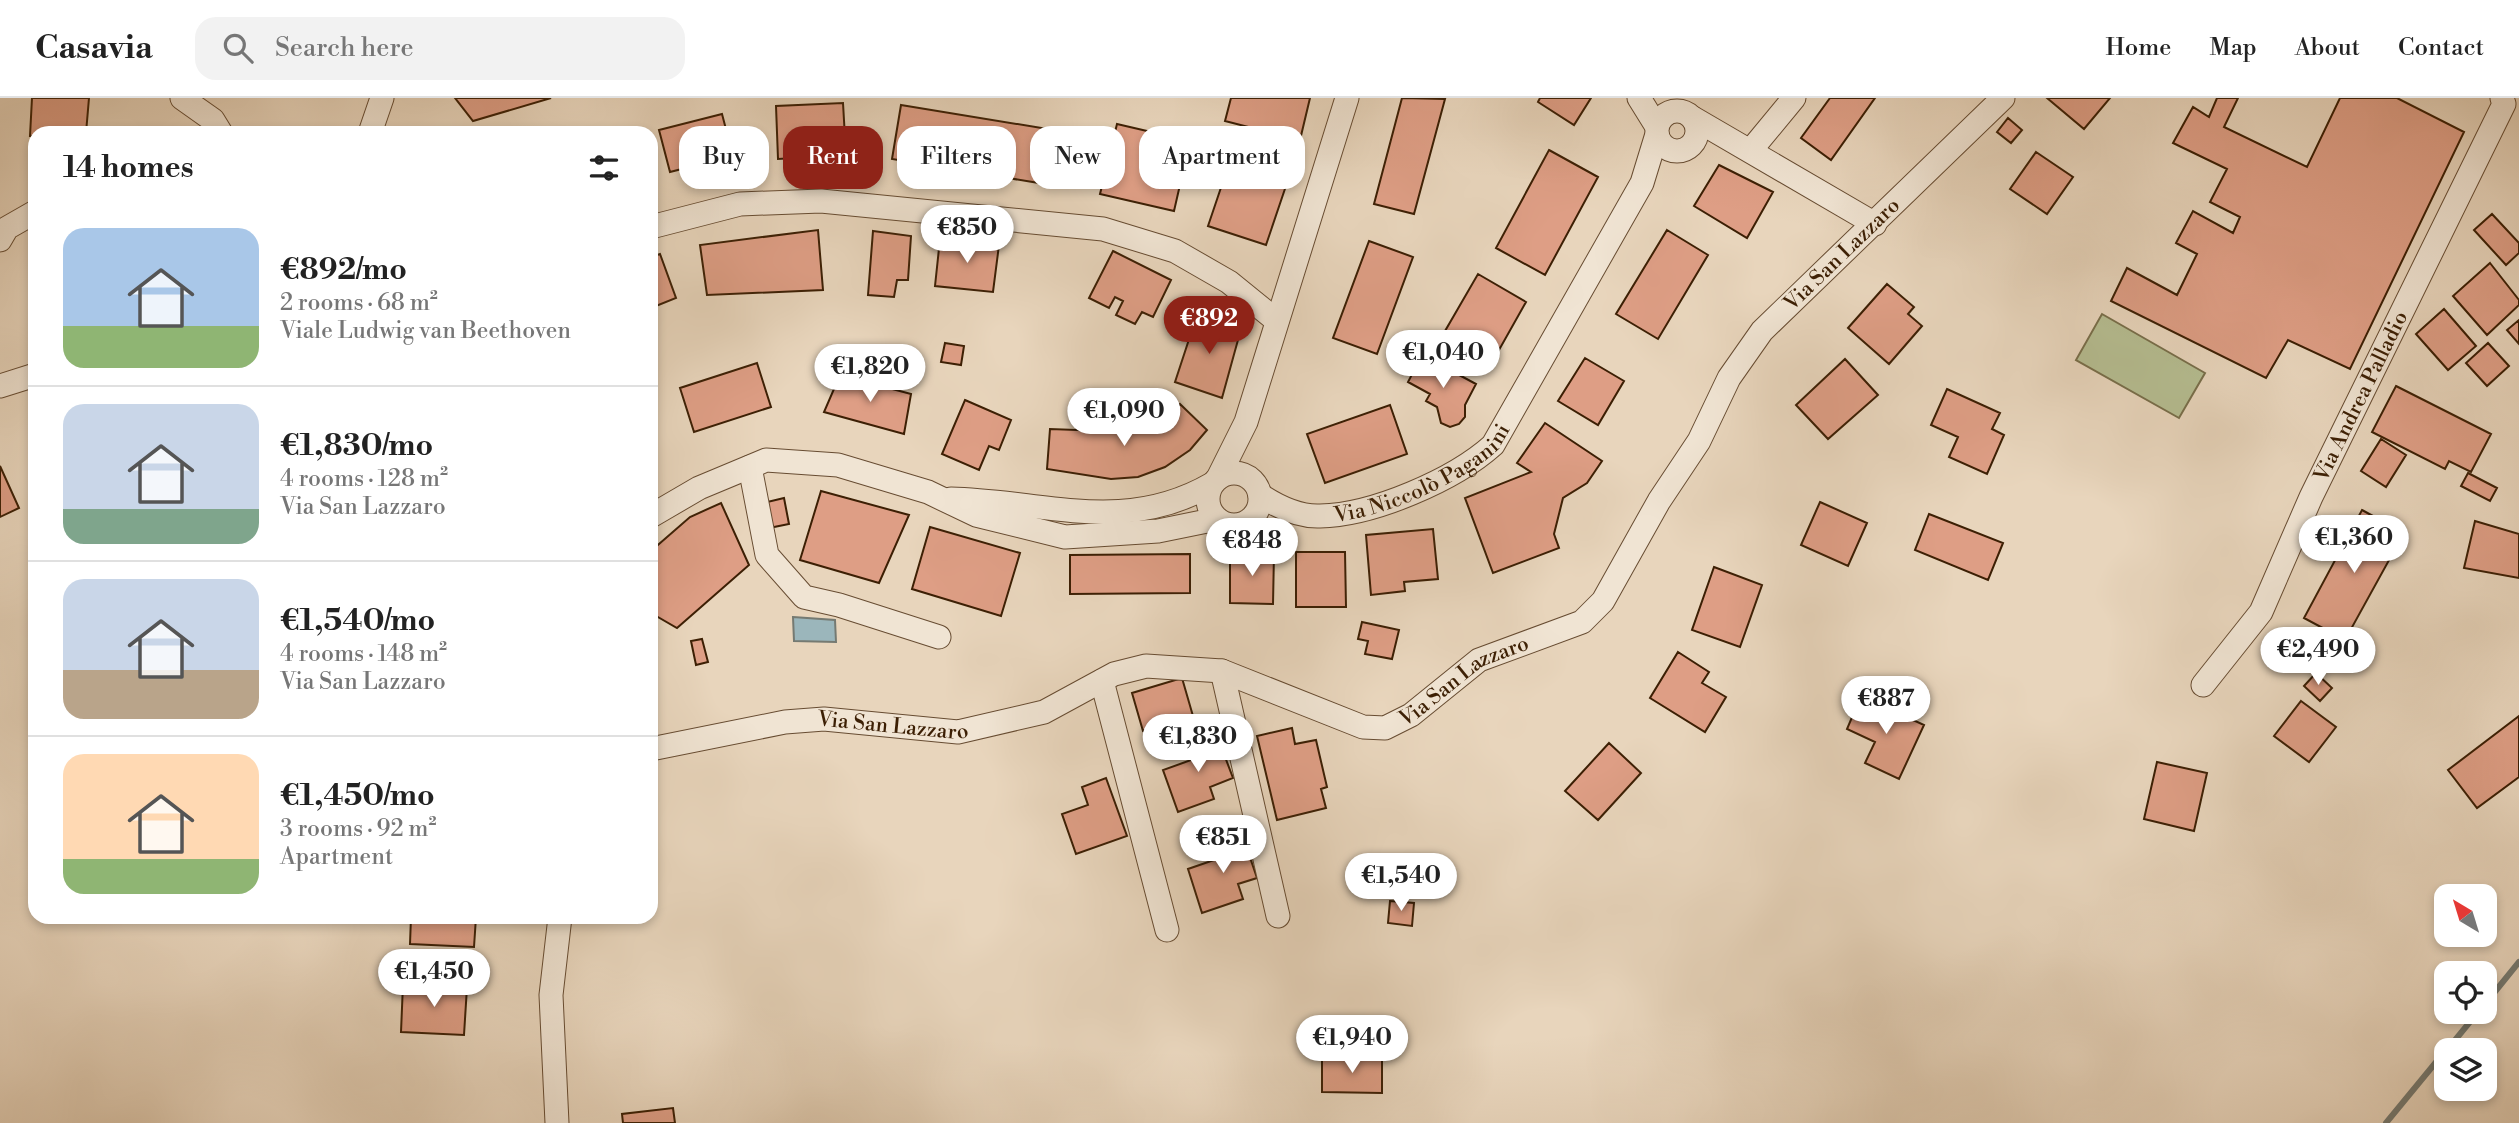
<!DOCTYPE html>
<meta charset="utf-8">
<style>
:root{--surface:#fff;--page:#f2f2f2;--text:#222;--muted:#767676;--line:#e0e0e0;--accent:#8f2418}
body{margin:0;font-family:"Libre Bodoni",serif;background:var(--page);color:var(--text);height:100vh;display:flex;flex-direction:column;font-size:26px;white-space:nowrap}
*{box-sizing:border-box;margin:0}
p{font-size:23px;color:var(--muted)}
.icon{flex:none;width:38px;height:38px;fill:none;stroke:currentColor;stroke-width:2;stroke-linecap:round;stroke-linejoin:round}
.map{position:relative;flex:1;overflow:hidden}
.drawer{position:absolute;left:28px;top:28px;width:630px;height:798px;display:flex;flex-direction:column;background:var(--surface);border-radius:21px;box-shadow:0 4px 10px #0003}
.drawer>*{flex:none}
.top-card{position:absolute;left:679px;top:28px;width:665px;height:63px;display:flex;gap:14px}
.needle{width:46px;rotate:322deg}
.tools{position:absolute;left:2434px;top:786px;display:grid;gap:14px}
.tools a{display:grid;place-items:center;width:63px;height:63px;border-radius:14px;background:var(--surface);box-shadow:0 4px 10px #0003;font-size:35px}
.price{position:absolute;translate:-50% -60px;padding:0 16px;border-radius:24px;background:#fff;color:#222;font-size:23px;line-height:46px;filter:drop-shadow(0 2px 4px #0008)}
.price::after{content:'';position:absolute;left:50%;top:42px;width:21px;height:16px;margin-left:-10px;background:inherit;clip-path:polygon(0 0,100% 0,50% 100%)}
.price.current{background:var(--accent);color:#fff}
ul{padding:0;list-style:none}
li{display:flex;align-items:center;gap:21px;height:175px;padding:0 35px}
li+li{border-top:2px solid var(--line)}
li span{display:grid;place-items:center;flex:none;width:196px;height:140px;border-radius:21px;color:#555}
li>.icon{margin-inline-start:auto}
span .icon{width:84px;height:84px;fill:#fffc;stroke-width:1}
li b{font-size:30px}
h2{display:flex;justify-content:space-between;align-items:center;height:84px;padding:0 35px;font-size:30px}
.chip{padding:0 24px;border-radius:21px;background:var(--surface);box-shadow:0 4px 10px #0003;font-size:24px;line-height:63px}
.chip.current{background:var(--accent);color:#fff}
header{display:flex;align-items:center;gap:42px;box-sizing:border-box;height:98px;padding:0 35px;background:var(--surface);border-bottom:2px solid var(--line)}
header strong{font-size:33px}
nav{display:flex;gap:38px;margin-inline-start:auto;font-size:24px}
.search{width:490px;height:63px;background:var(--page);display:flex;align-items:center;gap:18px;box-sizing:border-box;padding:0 24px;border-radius:21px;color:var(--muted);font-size:26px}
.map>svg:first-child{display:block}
.green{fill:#b5bd91;stroke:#786e4a;stroke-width:2}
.water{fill:#9bb6bb;stroke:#757a72;stroke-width:2}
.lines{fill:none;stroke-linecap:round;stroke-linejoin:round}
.stream{stroke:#757a72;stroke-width:6}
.building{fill:#de9e85;stroke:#3c1f04;stroke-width:2}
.minor-casing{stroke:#674c32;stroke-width:25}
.minor{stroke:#f0e4d3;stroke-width:23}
.labels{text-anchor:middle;stroke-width:7;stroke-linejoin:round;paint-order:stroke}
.street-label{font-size:21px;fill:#3c1f04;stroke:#f0e4d3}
</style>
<header>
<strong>Casavia</strong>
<div class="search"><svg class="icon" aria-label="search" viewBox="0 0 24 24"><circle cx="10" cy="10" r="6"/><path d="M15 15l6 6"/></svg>Search here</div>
<nav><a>Home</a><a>Map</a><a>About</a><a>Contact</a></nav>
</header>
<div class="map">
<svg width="2519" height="1025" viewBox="0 0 2519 1025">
<rect width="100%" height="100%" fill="#e8d5bc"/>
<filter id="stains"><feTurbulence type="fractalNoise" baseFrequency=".00286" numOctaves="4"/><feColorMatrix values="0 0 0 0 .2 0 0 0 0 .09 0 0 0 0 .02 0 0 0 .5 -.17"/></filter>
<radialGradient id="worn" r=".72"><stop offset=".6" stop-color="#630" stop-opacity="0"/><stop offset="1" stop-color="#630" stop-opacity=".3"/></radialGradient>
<path class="green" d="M2102 216 2205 275 2179 320 2076 262Z"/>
<path class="water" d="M793 519 835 522 836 544 794 543Z"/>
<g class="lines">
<path class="stream" d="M2485 906 2519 864
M2447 952 2478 914
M2386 1025 2446 952"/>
</g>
<path class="building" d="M32 0H89L86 35H35V38H30Z
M455 0H551L473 23Z
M1231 0H1310L1300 42 1225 23Z
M1402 0 1445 1 1414 116 1374 106Z
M1540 0H1591L1574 27 1538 4Z
M1830 0H1875L1831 62 1801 40Z
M2047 0H2110L2084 31Z
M2217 0H2238L2224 29 2307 69 2340 0H2397L2464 34 2350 271 2288 242 2266 280 2111 203 2127 170 2177 197 2197 156 2176 145 2193 113 2233 135 2240 119 2210 104 2227 71 2173 45 2193 9 2209 19Z
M843 5 846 57 778 61 776 8Z
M901 7 1072 35 1063 89 892 61Z
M722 16 733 58 670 74 659 32Z
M2008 20 2022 32 2011 45 1997 34Z
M1117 26 1190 43 1174 113 1100 96Z
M1549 52 1598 79 1545 177 1496 150Z
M2036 54 2073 79 2047 116 2010 91Z
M1232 57 1290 76 1266 147 1208 128Z
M1719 67 1773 94 1747 140 1694 108Z
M2492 116 2519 145V155L2506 167 2474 132Z
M818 132 823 192 707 197 700 147Z
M1667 132 1708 157 1658 241 1616 216Z
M873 133 911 138 908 182H897L894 199 868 197Z
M940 141 999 147 993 194 935 188Z
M1369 143 1413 159 1377 256 1333 240Z
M1113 153 1171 182 1153 219 1142 214 1135 226 1116 217 1123 203 1115 199 1109 210 1089 200Z
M660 156 676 200 651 210V159Z
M2490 165 2519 202V207L2487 237 2453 198Z
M1478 176 1526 204 1490 268 1441 240Z
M1887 186 1914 209 1908 216 1922 228 1889 266 1848 230Z
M2444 211 2476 248 2448 272 2416 236Z
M1197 217 1241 231 1222 300 1175 284Z
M2519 222V246L2507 232Z
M945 245 964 248 961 267 941 264Z
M2488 245 2509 268 2487 288 2466 265Z
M1422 257 1476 286 1465 307V319L1459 326 1450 329 1441 325 1437 309 1426 303 1430 296 1408 284Z
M1585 260 1624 283 1598 327 1558 303Z
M1845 261 1878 297 1828 341 1796 307Z
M757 265 771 309 694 334 680 290Z
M840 277 911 296 904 336 824 314Z
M2396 288 2491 336 2471 374 2449 363 2445 371 2372 334Z
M1947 291 2000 315 1992 331 2004 337 1987 376 1949 359 1958 339 1931 327Z
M965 302 1011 322 999 352 989 348 979 372 942 356Z
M1180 306 1207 332 1190 352 1165 369 1138 379 1111 381 1047 371 1050 331 1132 334 1147 330 1167 319Z
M1390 307 1407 356 1325 385 1307 336Z
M1545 325 1602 363 1587 385 1563 400 1554 436 1559 450 1493 475 1465 400 1531 374 1517 365Z
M2381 341 2406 357 2386 389 2361 373Z
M0 368 19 410 0 419Z
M2468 375 2497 390 2490 403 2461 388Z
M821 393 909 417 879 485 800 462Z
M784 400 789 426 769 430 763 405Z
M1820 404 1867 425 1848 468 1801 447Z
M721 405 749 467 677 530 651 515V453L690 419Z
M2362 412 2404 435 2345 542 2304 520Z
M1929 416 2003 445 1988 482 1915 452Z
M2475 423 2519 436V480L2464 470Z
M930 429 1020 455 1001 518 912 491Z
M1433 431 1438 481 1404 484 1405 493 1371 497 1366 437Z
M1296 454H1345L1346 509H1296Z
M1230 455H1274L1273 506 1230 505Z
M1190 456V495L1070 496V457Z
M1714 469 1762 487 1740 549 1692 532Z
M1362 524 1399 532 1392 561 1365 556 1368 543 1358 541Z
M702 541 708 564 696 567 691 543Z
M1678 554 1709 574 1702 585 1726 599 1705 634 1650 600Z
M2316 575 2332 590 2320 603 2304 588Z
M1182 580 1193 618 1143 633 1132 595Z
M1861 598 1924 627 1899 681 1865 665 1875 644 1847 631Z
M2301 603 2336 629 2309 664 2274 638Z
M2519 618V679L2477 710 2448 672Z
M1292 630 1295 646 1316 642 1327 689 1321 691 1326 710 1277 722 1257 638Z
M1216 635 1233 680 1210 689 1214 701 1178 714 1163 672 1194 661 1188 645Z
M1609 645 1641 675 1598 722 1565 693Z
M2157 664 2207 675 2194 733 2144 721Z
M1106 680 1127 738 1076 756 1062 716 1088 707 1082 689Z
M1242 736 1257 780 1238 786 1243 801 1202 815 1188 771 1223 759 1218 745Z
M1390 803 1414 805 1412 828 1388 825Z
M411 819H476L474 849 410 846Z
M403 886 467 889 464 937 401 934Z
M1322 959H1382V995L1322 994Z
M673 1010 675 1025H623L622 1016Z"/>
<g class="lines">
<defs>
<g id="minor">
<path d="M182 0 213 22 221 35"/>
<path d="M1639 0 1657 29"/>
<circle cx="1677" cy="33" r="20"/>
<path d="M1693 20 1875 126"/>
<path d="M370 35 382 0"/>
<path d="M1751 52 1794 0"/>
<path d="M651 129 740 106 821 103 1103 131 1175 153 1229 184 1277 223"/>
<path d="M0 142 7 130 35 114"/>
<path d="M0 288 35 277"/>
<path d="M750 369 767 457 804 499 839 507 939 539"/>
<circle cx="1234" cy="401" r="26"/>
<path d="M1218 380 1246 324 1347 0"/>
<path id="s1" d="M1260 397C1278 409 1298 419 1320 418 1373 417 1454 382 1493 347L1642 85 1657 36"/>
<path d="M951 401C1044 403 1124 437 1212 386"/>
<path d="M651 418 699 390 766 362 838 367 928 394 976 417 1065 439 1158 433 1217 421"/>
<path d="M1222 573 1278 818"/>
<path d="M1102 583 1167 832"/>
<path id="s2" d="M2203 587 2261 514 2311 399 2504 6 2502 0"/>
<path id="s3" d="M651 651 785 624 824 621 958 634 1044 614 1114 576 1146 568 1222 573 1363 629 1385 630 1411 617 1479 562 1582 524 1603 503 1659 403 1699 343 1729 280 1762 233 2003 0"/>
<path d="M557 1025 551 897 560 819"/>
</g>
</defs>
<use href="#minor" class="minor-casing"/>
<use href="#minor" class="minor"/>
</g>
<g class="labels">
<g class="street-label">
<text dy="7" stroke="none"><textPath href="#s3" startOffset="1442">Via San Lazzaro</textPath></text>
<text dy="7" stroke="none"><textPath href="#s2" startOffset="331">Via Andrea Palladio</textPath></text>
<text dy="7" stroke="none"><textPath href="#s1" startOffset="178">Via Niccolò Paganini</textPath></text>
<text dy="7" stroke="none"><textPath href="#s3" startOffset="854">Via San Lazzaro</textPath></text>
<text dy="7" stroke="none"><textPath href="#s3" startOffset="245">Via San Lazzaro</textPath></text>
</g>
</g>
<rect width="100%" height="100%" filter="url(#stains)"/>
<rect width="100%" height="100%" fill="url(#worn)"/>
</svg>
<div class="tools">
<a><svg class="needle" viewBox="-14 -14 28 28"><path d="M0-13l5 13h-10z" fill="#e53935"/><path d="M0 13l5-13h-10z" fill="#767676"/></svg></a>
<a><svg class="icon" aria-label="locate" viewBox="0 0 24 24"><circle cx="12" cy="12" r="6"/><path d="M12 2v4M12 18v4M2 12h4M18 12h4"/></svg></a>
<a><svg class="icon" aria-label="layers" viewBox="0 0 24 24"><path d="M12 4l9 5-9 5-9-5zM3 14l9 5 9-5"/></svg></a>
</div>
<b class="price" style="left:967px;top:167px">€850</b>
<b class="price current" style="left:1209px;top:258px">€892</b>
<b class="price" style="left:1443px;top:292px">€1,040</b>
<b class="price" style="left:870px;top:306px">€1,820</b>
<b class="price" style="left:1124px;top:350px">€1,090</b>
<b class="price" style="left:2354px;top:477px">€1,360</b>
<b class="price" style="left:1252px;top:480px">€848</b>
<b class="price" style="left:2318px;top:589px">€2,490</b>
<b class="price" style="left:1886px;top:638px">€887</b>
<b class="price" style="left:1198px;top:676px">€1,830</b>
<b class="price" style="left:1223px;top:777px">€851</b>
<b class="price" style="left:1401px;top:815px">€1,540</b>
<b class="price" style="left:434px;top:911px">€1,450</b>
<b class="price" style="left:1352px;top:977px">€1,940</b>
<div class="top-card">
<a class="chip">Buy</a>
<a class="chip current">Rent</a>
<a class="chip">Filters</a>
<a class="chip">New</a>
<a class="chip">Apartment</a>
</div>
<section class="drawer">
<h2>14 homes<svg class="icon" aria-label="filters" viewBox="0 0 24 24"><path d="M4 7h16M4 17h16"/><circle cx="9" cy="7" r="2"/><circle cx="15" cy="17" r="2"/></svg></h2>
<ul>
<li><span style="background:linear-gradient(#a9c7e8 70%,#8fb573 0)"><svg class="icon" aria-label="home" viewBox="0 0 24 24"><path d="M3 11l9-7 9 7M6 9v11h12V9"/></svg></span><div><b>€892/mo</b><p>2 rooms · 68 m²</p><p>Viale Ludwig van Beethoven</p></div></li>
<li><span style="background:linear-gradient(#c9d6e8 75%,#7fa58c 0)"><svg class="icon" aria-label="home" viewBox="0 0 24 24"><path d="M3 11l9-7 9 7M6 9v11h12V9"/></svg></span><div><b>€1,830/mo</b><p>4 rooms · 128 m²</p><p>Via San Lazzaro</p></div></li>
<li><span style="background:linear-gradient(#c9d6e8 65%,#b9a48a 0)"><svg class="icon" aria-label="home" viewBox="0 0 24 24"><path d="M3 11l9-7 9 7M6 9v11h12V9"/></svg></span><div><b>€1,540/mo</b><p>4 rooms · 148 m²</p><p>Via San Lazzaro</p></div></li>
<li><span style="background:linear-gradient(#ffd9b3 75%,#8fb573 0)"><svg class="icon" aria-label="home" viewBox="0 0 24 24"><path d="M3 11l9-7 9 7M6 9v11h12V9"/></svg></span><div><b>€1,450/mo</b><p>3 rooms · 92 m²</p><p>Apartment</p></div></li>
</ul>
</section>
</div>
